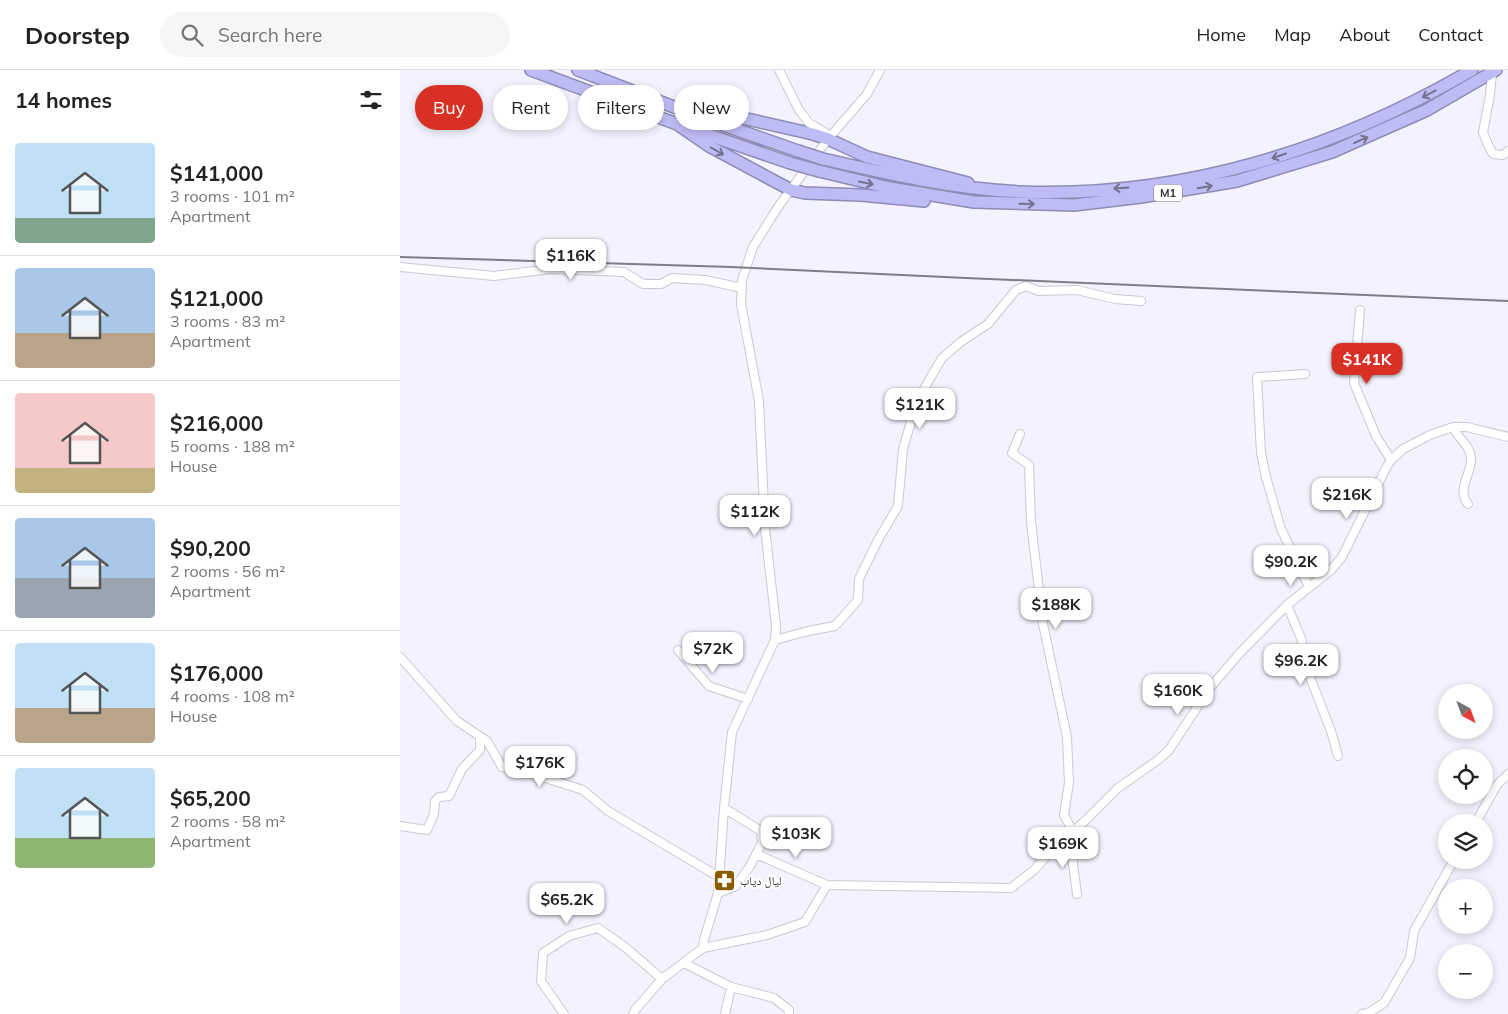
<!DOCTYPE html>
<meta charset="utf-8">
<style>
:root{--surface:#fff;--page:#f6f6f6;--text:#222;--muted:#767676;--line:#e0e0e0;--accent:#d93025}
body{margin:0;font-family:Mulish,"Noto Naskh Arabic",sans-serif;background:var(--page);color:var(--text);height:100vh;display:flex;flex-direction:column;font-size:19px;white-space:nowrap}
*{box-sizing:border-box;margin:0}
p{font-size:16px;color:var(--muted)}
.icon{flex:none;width:28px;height:28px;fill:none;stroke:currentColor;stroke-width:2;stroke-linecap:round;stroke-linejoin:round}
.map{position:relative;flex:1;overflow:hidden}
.details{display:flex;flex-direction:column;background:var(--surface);width:400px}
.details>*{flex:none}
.hud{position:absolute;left:15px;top:15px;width:475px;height:45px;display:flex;gap:10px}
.needle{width:32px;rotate:139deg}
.controls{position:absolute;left:1038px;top:614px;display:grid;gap:10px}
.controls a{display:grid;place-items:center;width:55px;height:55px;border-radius:50%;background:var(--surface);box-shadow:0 2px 8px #0003;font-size:25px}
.price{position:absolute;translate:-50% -42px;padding:0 11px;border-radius:10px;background:#fff;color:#222;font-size:16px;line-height:32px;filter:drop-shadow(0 1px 2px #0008)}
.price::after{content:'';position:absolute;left:50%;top:30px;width:15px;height:11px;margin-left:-8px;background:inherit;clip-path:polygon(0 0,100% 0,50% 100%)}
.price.current{background:var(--accent);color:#fff}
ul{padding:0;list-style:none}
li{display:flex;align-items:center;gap:15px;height:125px;padding:0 15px}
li+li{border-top:1px solid var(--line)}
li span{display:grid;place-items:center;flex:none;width:140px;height:100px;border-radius:5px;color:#555}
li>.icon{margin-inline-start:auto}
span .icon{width:60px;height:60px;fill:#fffc;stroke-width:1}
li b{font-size:21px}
h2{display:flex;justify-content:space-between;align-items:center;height:60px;padding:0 15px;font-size:21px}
.tag{padding:0 18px;border-radius:22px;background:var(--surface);box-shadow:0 2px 8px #0003;font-size:18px;line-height:45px}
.tag.current{background:var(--accent);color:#fff}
header{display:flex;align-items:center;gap:30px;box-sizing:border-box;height:70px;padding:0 25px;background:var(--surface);border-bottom:1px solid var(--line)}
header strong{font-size:24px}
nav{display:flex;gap:28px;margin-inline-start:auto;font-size:18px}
.search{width:350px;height:45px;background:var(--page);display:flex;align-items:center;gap:12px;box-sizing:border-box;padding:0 18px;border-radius:28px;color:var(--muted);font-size:19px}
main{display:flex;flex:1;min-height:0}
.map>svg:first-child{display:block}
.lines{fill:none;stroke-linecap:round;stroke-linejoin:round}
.minor-casing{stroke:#c9c9d6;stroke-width:10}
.highway-casing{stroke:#8e8cb4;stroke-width:14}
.minor{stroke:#fff;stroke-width:8}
.highway{stroke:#bebcf5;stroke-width:11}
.rail{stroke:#7e7e86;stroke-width:2}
.highway-bridge-casing{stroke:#8e8cb4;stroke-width:14;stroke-linecap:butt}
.highway-bridge{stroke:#bebcf5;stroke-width:11}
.oneway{stroke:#72718e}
.labels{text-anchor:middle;stroke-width:4;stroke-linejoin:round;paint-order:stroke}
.shield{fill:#fff;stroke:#717175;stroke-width:1}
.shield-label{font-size:11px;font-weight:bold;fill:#34343a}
.poi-label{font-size:12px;fill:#34343a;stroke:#fff;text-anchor:start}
</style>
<header>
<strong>Doorstep</strong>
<div class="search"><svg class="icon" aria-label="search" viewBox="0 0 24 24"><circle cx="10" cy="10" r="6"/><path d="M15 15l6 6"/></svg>Search here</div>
<nav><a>Home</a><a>Map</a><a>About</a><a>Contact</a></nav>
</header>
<main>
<section class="details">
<h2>14 homes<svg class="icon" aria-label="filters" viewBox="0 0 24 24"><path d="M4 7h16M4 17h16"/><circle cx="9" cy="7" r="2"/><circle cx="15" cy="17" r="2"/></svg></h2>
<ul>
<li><span style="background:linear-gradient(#bfe0f5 75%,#7fa58c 0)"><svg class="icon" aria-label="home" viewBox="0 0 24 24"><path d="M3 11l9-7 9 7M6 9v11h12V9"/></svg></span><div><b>$141,000</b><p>3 rooms · 101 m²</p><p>Apartment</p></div></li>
<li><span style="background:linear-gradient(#a9c7e8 65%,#b9a48a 0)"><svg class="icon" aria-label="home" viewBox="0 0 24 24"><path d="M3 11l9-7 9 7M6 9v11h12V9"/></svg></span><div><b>$121,000</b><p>3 rooms · 83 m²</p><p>Apartment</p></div></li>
<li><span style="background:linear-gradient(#f6c9c9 75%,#c2b280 0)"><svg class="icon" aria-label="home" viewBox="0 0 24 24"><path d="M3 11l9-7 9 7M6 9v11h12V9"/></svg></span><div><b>$216,000</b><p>5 rooms · 188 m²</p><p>House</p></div></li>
<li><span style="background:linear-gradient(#a9c7e8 60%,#9aa5b1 0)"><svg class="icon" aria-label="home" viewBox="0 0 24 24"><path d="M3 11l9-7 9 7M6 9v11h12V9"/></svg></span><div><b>$90,200</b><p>2 rooms · 56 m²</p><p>Apartment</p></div></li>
<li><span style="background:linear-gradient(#bfe0f5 65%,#b9a48a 0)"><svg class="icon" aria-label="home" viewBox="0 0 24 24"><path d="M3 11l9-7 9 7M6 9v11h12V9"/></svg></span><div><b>$176,000</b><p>4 rooms · 108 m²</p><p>House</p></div></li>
<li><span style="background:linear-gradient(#bfe0f5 70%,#8fb573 0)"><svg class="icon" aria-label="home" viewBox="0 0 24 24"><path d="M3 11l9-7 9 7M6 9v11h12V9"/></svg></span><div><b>$65,200</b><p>2 rooms · 58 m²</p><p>Apartment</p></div></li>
</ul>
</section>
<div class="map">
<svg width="1108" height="944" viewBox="0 0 1108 944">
<rect width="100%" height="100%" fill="#f2f3fe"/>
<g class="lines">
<defs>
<path id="minor" d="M379 0 399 40 409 53 429 65
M1092 3 1090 25 1083 62 1088 75 1093 84 1103 85 1108 81
M0 197 94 206 151 199 224 202 243 214H261L272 208 305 210 342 218
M960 240 954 313 976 366 991 390
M905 304 857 307 861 383 866 407 881 459 909 517
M1053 357C1057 368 1070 374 1071 388 1072 403 1056 420 1068 434
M620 364 612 383 629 395 631 452 643 554 667 667 669 713 664 745 673 762
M887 535 901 568 910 607 931 661 938 686
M375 570 408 561 435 556 458 530 459 509 478 470 498 436 503 379 517 331 542 288 562 271 588 254 616 220 626 216 639 221 677 220 715 229 741 231
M278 580 309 616 348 629
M0 587 57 651 87 671 102 697 136 705 183 720 208 741 319 807
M1076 752 1097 715 1108 704
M0 756 27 760 34 744 35 731 39 727 49 726 62 699 80 680V667
M666 768 671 779 677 824
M356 784 427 815
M318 823 336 816 350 796 362 773 361 761 324 738
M303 878 367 865 405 852 427 815 611 818 634 800 652 780 686 750 718 718 758 690 769 680 809 619 838 585 887 535 931 500 942 487 986 398 991 390 1003 379 1030 365 1053 357H1067L1108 367
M284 893 331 917 374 928 389 940V944
M164 944 141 911 143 883 169 866 198 858 225 877 262 909
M233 944 235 940 262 909 303 878 304 870 318 823 324 738 332 662 375 570 376 556 365 458 359 331 341 234 342 210 353 177 378 137 428 69 467 24 480 0
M325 944 331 917
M962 944 968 943 984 933 1010 888 1014 861 1054 790"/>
<path id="highway" d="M131 0 277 54 390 93
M178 0 292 44 398 81
M292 44 305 42 325 44 413 64 428 69 467 87 568 113
M277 54 309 76 391 120 405 123 461 125 524 131
M423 89C488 104 554 119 621 122 781 128 935 80 1072 0
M419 101 490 118 574 132 674 135 741 127 837 111 932 82 1027 40 1096 0"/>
</defs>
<use href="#minor" class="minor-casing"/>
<use href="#highway" class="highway-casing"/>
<use href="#minor" class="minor"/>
<use href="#highway" class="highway"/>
<path class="rail" d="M0 187 331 197 566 208 1108 231"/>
<defs>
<path id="highway-bridge" d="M398 81 423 89
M390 93 419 101"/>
</defs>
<use href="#highway-bridge" class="highway-bridge-casing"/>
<use href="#highway-bridge" class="highway-bridge"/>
</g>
<defs><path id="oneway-shaft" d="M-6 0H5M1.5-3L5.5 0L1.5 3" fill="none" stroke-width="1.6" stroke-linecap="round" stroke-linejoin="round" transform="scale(1.25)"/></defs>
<g class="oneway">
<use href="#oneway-shaft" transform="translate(1029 24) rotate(152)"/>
<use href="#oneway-shaft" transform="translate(961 70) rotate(-24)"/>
<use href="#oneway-shaft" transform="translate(317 81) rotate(30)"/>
<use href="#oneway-shaft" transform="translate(879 86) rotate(161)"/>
<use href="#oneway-shaft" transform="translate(466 113) rotate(12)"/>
<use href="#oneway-shaft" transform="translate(805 117) rotate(-10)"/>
<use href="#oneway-shaft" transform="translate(721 118) rotate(176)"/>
<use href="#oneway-shaft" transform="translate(627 134) rotate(1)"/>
</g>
<defs>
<symbol id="pharmacy-square" viewBox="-11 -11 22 22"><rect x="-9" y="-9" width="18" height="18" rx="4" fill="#8a5c00" stroke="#fff"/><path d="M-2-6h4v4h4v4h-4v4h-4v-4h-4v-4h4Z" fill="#fff"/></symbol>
</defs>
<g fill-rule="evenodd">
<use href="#pharmacy-square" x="312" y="798" width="25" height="25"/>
</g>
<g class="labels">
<rect class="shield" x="754" y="114.5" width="28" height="17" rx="4"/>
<g class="shield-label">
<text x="768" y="127">M1</text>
</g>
<g class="poi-label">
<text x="340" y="815">ليال دياب</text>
</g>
</g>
</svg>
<div class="controls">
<a><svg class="needle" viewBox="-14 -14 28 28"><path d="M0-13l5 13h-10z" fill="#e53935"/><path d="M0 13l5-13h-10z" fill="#767676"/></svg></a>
<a><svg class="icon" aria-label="locate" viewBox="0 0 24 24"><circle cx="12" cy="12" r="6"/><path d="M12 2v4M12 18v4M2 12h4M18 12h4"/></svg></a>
<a><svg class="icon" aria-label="layers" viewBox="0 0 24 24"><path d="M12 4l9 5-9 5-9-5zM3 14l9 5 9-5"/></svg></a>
<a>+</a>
<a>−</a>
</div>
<b class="price" style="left:171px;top:211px">$116K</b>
<b class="price current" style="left:967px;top:315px">$141K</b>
<b class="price" style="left:520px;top:360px">$121K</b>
<b class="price" style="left:947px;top:450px">$216K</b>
<b class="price" style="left:355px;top:467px">$112K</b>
<b class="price" style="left:891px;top:517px">$90.2K</b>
<b class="price" style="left:656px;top:560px">$188K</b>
<b class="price" style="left:313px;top:604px">$72K</b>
<b class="price" style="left:901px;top:616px">$96.2K</b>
<b class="price" style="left:778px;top:646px">$160K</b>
<b class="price" style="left:140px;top:718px">$176K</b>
<b class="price" style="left:396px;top:789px">$103K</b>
<b class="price" style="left:663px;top:799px">$169K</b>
<b class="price" style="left:167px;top:855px">$65.2K</b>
<div class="hud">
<a class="tag current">Buy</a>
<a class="tag">Rent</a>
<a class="tag">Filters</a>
<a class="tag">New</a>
</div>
</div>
</main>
